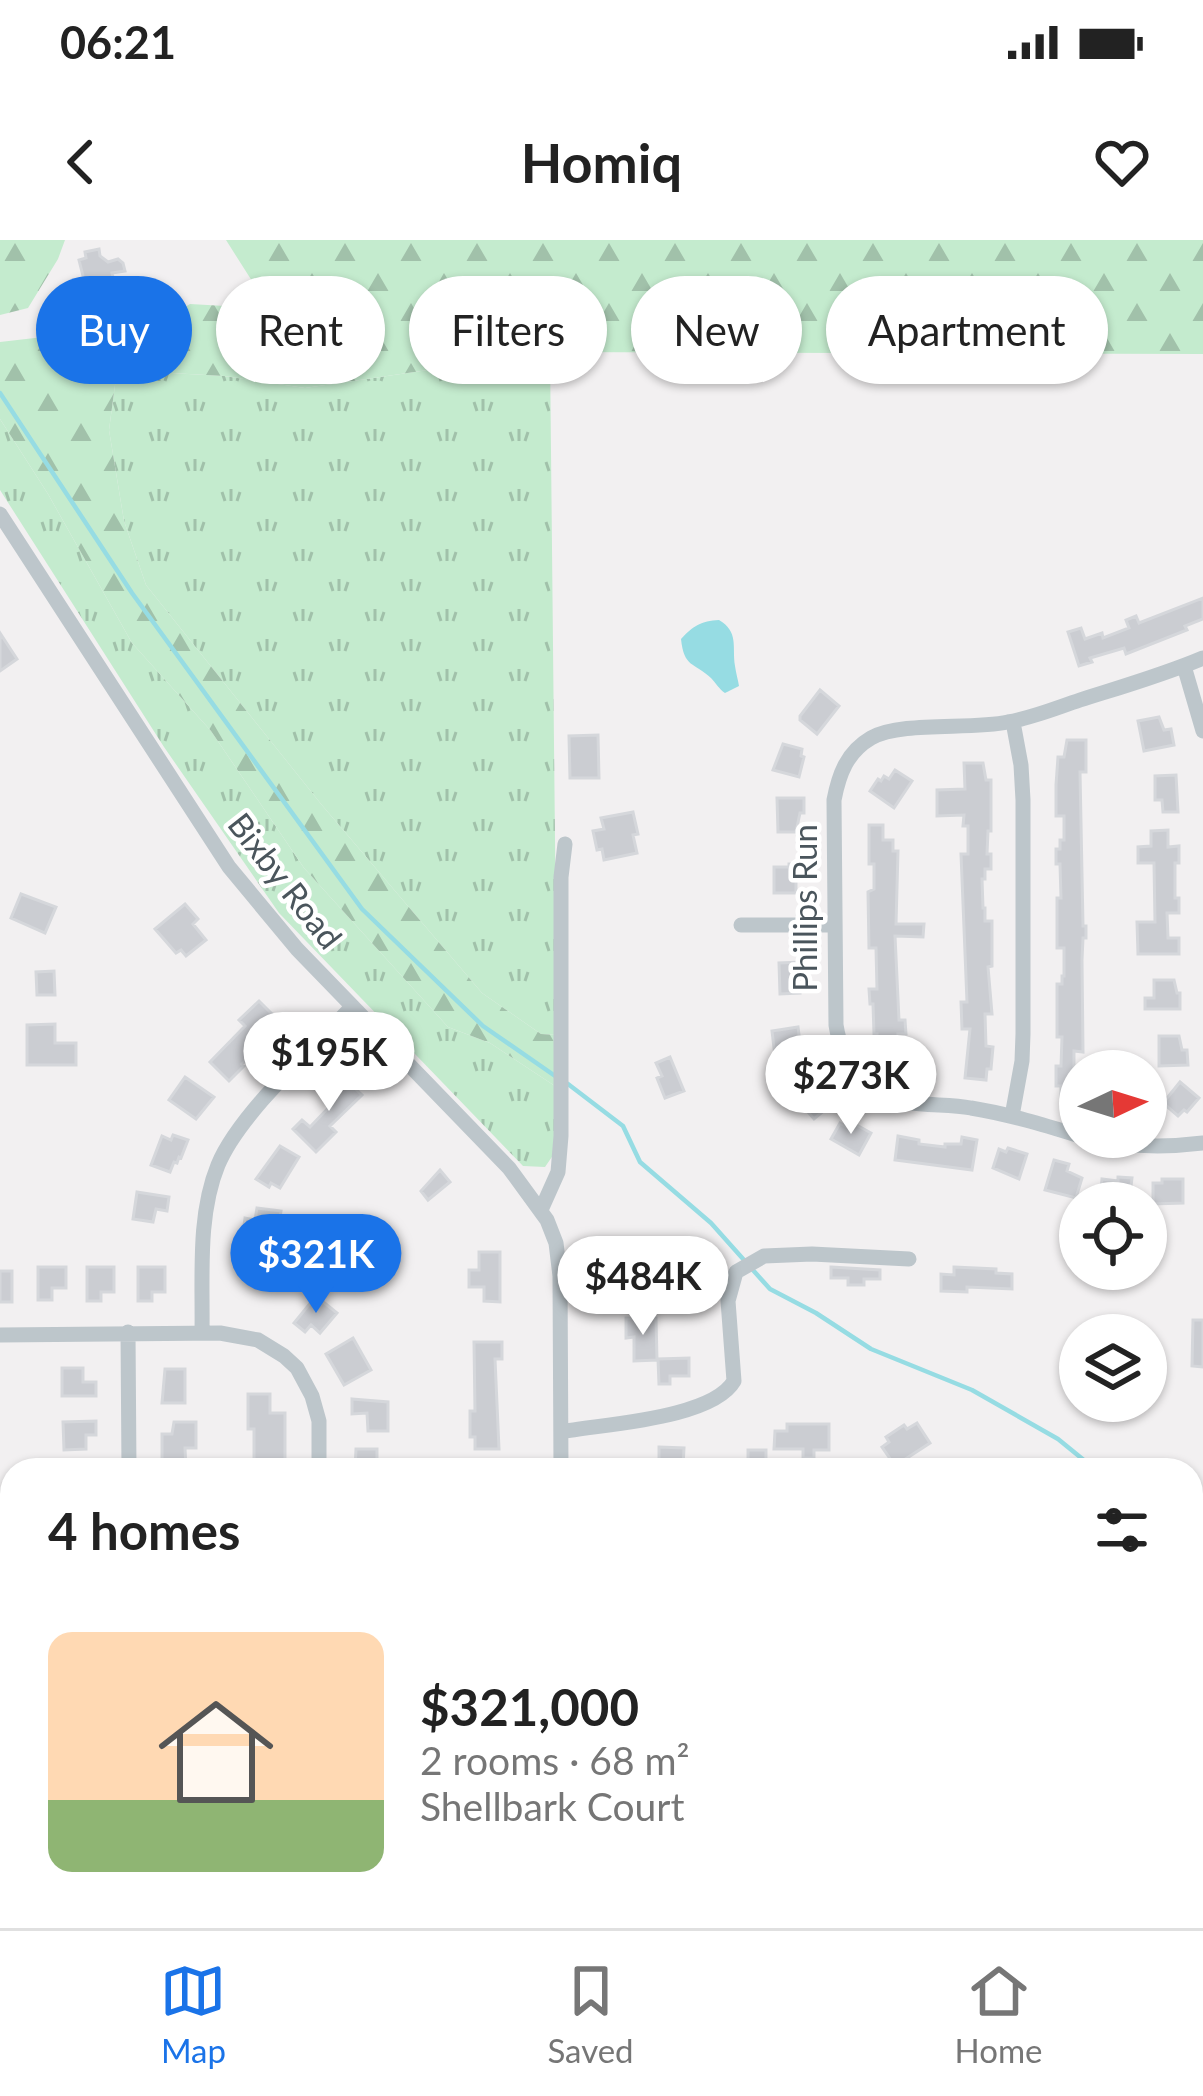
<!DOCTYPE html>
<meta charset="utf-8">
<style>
:root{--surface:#fff;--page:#f6f6f6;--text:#222;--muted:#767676;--line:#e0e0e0;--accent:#1a73e8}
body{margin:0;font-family:Lato,sans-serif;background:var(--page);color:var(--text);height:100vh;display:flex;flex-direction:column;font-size:45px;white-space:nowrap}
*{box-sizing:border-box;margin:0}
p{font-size:39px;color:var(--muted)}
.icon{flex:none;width:66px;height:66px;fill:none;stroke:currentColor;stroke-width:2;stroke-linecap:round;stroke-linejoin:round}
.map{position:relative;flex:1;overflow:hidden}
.drawer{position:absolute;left:0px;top:1218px;width:1203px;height:471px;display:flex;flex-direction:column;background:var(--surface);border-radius:36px 36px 0 0;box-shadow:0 3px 9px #0004}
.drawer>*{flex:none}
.guide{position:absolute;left:36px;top:36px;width:1131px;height:108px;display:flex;gap:24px}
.needle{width:78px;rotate:86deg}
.buttons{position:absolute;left:1059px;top:810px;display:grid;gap:24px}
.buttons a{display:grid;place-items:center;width:108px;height:108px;border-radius:50%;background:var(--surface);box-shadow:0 3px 9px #0004;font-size:60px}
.price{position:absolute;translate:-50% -102px;padding:0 27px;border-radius:42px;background:#fff;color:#222;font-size:39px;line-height:78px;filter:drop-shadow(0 3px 6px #0008)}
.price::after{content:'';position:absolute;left:50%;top:72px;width:36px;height:27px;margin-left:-18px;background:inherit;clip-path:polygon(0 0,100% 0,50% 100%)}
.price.current{background:var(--accent);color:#fff}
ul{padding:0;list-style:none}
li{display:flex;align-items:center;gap:36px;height:300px;padding:0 48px}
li+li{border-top:3px solid var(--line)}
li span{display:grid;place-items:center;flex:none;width:336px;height:240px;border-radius:24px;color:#555}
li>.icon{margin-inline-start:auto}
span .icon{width:144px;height:144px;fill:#fffc;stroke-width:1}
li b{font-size:51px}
h2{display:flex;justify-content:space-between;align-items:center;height:144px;padding:0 48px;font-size:51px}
.chip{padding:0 42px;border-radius:54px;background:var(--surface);box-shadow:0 3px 9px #0004;font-size:42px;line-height:108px}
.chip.current{background:var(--accent);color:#fff}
.status{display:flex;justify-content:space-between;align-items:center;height:84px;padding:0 60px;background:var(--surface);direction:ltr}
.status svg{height:33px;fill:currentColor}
header{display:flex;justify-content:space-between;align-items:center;height:156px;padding:0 48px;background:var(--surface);font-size:54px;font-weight:700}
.menu{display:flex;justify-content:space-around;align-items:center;height:168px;border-top:3px solid var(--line);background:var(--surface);font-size:33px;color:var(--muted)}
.menu a{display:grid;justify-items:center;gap:6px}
.menu .current{color:var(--accent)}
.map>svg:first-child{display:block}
.grass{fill:url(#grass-tufts)}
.forest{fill:url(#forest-firs)}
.water{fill:#96dce3}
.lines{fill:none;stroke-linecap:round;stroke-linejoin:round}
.stream{stroke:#96dce3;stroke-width:4.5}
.building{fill:#cbcdd2;stroke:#d5d7db;stroke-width:3}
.minor{stroke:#bdc6cb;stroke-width:15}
.labels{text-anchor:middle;stroke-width:9;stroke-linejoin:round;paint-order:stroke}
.street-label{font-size:33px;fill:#4a555c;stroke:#fff}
</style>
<div class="status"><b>06:21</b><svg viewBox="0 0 49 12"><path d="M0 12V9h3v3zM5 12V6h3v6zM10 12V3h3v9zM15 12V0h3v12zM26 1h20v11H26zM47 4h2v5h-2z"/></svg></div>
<header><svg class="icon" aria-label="back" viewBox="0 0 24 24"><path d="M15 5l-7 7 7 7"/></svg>Homiq<svg class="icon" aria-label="heart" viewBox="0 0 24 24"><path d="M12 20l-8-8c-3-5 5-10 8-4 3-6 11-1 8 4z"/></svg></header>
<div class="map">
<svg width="1203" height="1688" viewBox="0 0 1203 1688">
<defs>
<pattern id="grass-tufts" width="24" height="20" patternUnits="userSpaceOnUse" patternTransform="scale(3)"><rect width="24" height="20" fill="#c4ebce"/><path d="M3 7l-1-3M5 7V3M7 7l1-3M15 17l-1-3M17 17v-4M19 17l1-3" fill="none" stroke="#a1c1aa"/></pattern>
<pattern id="forest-firs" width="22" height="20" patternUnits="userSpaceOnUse" patternTransform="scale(3)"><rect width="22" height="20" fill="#c4ebce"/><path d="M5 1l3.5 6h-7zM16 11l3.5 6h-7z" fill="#a1c1aa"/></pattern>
</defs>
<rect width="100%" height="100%" fill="#f2f0f1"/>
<path class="grass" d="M550 112 557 795 541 794 482 753 321 564 146 345 124 281 109 190 117 130 224 136 305 148Z
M0 179 48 254 132 403 211 491 304 628 448 787 490 803 558 848V908L545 927 523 926 279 673 164 507 0 250Z"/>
<path class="forest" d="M0 0H65L58 19 28 68 0 75Z
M226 0H1203V114L550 112 305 148 224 136 117 130 109 190 124 281 146 345 321 564 482 753 541 794 557 795 558 848 490 803 448 787 304 628 211 491 132 403 48 254 0 179V102L156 84 190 64 261 68 264 60Z"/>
<path class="water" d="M719 380C739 392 732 406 735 426 736 433 738 440 739 446L725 453C719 449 716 443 711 438 694 422 684 428 681 399 693 386 701 381 719 380Z"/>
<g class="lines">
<path class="stream" d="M0 153 132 353 362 669 483 786 558 838
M568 844 623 886 640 922 711 983 744 1020
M752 1029 770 1049 816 1073 871 1109 972 1150 1058 1199 1096 1230
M932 1688 933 1677"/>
</g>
<path class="building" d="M99 9 100 16 108 22 118 19 123 23 125 31 112 33 113 37 109 38 112 58 90 64 79 20 86 18 85 12Z
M1203 358V379L1185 386 1187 390 1126 414 1124 408 1090 418 1092 422 1079 426 1068 392 1081 388 1085 399 1102 393 1103 398 1129 388 1126 380 1136 376 1139 383Z
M0 393 17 419 0 431Z
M820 450 839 466 817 494 800 480V476Z
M1159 477 1164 490 1171 489 1174 505 1144 511 1138 481Z
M598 495 599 538H570L569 496Z
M1067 500H1086V532H1080L1083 686H1086V698H1083L1082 720 1083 812 1074 811V836H1080V858H1061V846H1056V826H1061L1062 797H1057V744H1062V736H1064V708H1057V658H1061L1060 624H1056V609H1060V600H1064V576H1056V545L1058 517H1064Z
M783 504 802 509 801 516 804 517 799 537 773 530Z
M964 523H983L986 540H991V591H988L987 614H991V629H985V639H982L983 668H985V681H992V726L988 727 992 774H985L986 806 993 807 991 829H987L986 840 965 838 970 789H962L961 762H967L961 614H968V586H963L964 575 937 576V550L965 549Z
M895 530 912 541 894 568 870 551 878 539 881 541 884 536 889 539Z
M1176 535 1178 572H1163L1162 560H1155V536Z
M777 558H804V573H800L796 592H778Z
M633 572 638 594 633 595 637 613 604 620 602 609 597 610 593 591 604 589 601 578Z
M869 585H883V600H893V611H898L896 684H924L923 697 895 696 899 780H905L906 794H898V812H877V794H874L873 764H870L869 749H877L876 708H869L868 652 874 649V624H869Z
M1168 590V607L1179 606V623H1175V658H1179V673H1167L1168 698H1179V714H1138L1137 682H1155L1154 623H1138V607L1151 606V591Z
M789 624H804V638H796V653H774V627H789Z
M21 654 56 667 45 693 11 678Z
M185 664 198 679 193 684 206 700 186 716 181 710 176 713 155 689Z
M802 722 803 742 799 743 800 753 780 754 779 723Z
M54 731 55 755H37L36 732Z
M1154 740H1174L1177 753H1180V769H1145V758H1154Z
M259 761 279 781 270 790 274 794 242 824 244 826 229 841 210 822 245 786 239 780Z
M55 784V803H76V825H27V785Z
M798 787 800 802 796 803 795 822 776 825 772 791Z
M1159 796H1179L1182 810H1187L1188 825 1159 826Z
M670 817 684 851 665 858 657 838 662 836 656 823Z
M342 836 362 855 330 886 336 892 316 912 293 889 302 880 310 887 331 865 322 855Z
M185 837 214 857 196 879 169 860Z
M1180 842 1199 858 1187 872 1184 870 1178 876 1163 863Z
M810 844 816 851 819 848 832 864 814 879 795 857Z
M840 883 847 887 853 883 871 893 859 915 831 899Z
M173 895 188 900 181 918 179 917 177 923 174 922 170 932 151 925 162 896 171 900Z
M898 896 919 900V904L945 907V904H961L962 897 977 900 972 930 895 920Z
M280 906 299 917 280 948 271 943 269 947 256 939Z
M1008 908 1027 914 1019 939 993 928 999 909 1006 912Z
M1054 920 1069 924 1067 931 1082 938 1076 958 1045 950Z
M440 930 450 942 428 960 421 951Z
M1118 937 1132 938 1129 963 1100 958 1102 939 1118 941Z
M1162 939H1183V963L1153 964V943H1162Z
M137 952 169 957 167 971 156 969 153 982 133 979Z
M257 968 281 971 277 997 243 993 245 978 255 980Z
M661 1011V1030H656L657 1055 626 1056V1037H633V1012Z
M479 1012H500V1062L484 1061V1047H469V1030H479Z
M244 1021H278V1048H256V1035H244Z
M38 1027H66V1048H52V1060H38Z
M87 1027H114V1052H101V1061H87Z
M138 1027H165V1052H152V1061H138Z
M831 1027 880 1030V1039H864V1045H848V1038H831Z
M954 1027 996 1029V1033L1012 1034V1049L967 1047V1052L941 1051V1034L954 1035Z
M0 1031H12V1062H0Z
M316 1056 337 1073 320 1093 311 1085 305 1092 294 1083Z
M626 1078H656L657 1120 634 1121V1097L626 1098Z
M1193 1080H1203V1127L1192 1126Z
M353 1098 371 1130 344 1145 326 1114Z
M474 1102H502V1119H495L499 1209H475V1197H470V1171H475Z
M689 1118V1136H670V1144H659L658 1119Z
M62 1128H83V1142H96V1156H62Z
M165 1129H185V1163H162Z
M248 1154H270V1173H285V1230H254V1189H248Z
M352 1159 388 1162V1191H368L367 1173 352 1174Z
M96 1181V1195H86V1209L64 1210 63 1182Z
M174 1182H196V1208H185L186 1230H162V1194H172Z
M917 1183 930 1203 904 1220 911 1230H898L882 1207 889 1202 886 1197 904 1185 907 1189Z
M787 1184H829V1210H814V1218H803V1209H774L775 1191H787Z
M659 1207 684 1208 683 1227 659 1230Z
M356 1209H377V1230H355Z
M748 1210H766V1230H748Z
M1191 1436H1203V1472H1191Z
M137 1677H222V1688H137Z"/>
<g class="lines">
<path class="minor" d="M0 274 229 627 297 709 509 928 547 980 556 1003 560 1036 561 1230
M1184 426 1203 491
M741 685H835
M1012 876 1022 821 1023 794V560L1021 525 1013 482
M1080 896C1044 885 1008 874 971 868 950 864 928 866 906 862 867 856 842 823 836 785L834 560C839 534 847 512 871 498 901 481 970 490 1008 482 1032 478 1056 468 1080 460 1121 447 1163 435 1203 418
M1084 897C1123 907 1163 908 1203 903
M541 970 558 932 561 896V637L565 604
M128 1092 129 1230
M202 1093C203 1039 197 976 218 925 239 874 312 809 352 767
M0 1095 220 1093 258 1100 284 1116 297 1128 312 1156 319 1181V1230
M561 1192C602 1184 712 1179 734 1141L728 1061 736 1032 764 1016 812 1014 909 1019
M0 1639H12
M1191 1662 1203 1610
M563 1677V1688
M845 1688V1677
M1186 1688 1188 1677"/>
</g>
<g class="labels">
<g class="street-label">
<text transform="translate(285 641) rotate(52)" y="12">Bixby Road</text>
<text transform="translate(805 668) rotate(-90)" y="12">Phillips Run</text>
</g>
</g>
</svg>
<div class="buttons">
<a><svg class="needle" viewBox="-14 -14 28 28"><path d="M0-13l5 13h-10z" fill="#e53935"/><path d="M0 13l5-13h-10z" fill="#767676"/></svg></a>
<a><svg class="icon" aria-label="locate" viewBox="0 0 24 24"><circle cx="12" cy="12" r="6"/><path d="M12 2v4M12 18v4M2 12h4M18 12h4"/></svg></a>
<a><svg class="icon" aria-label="layers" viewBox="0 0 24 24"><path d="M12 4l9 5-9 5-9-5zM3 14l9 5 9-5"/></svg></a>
</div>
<b class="price" style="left:329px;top:874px">$195K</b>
<b class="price" style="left:851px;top:897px">$273K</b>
<b class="price current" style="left:316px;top:1076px">$321K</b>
<b class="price" style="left:643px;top:1098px">$484K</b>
<div class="guide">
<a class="chip current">Buy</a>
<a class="chip">Rent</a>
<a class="chip">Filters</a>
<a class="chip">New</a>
<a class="chip">Apartment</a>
</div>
<section class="drawer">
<h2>4 homes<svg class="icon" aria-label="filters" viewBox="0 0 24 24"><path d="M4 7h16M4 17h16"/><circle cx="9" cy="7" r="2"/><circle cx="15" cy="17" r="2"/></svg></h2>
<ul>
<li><span style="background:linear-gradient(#ffd9b3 70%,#8fb573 0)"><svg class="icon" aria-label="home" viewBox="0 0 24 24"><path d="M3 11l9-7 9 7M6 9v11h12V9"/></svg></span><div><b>$321,000</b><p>2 rooms · 68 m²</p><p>Shellbark Court</p></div></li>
</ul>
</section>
</div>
<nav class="menu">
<a class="current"><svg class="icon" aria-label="map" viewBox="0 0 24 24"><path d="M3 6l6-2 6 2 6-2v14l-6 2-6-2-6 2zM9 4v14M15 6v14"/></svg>Map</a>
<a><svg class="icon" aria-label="saved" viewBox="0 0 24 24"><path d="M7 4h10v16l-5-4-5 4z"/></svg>Saved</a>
<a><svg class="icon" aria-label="home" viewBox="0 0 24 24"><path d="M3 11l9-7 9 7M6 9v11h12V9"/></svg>Home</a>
</nav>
